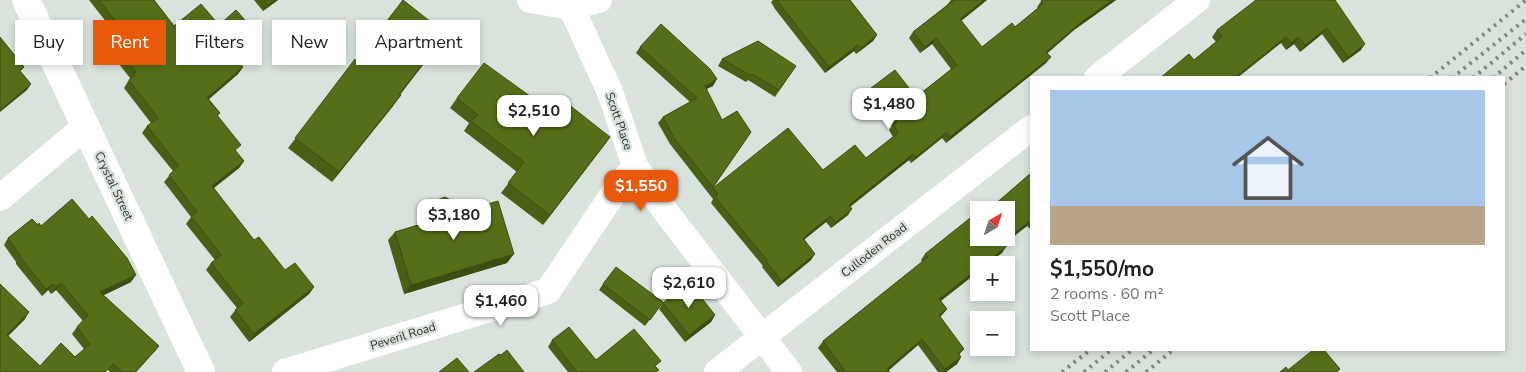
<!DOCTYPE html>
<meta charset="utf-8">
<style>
:root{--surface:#fff;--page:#f2f2f2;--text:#202124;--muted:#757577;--accent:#ea580c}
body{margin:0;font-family:"Nunito Sans",sans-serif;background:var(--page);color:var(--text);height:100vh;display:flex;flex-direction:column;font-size:19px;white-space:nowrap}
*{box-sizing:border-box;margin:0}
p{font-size:16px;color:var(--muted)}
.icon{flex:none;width:28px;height:28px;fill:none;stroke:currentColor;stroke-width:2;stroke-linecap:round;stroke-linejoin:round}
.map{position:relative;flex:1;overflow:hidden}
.details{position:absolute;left:1030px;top:76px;width:475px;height:275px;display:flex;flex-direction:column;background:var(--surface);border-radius:0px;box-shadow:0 2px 8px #0003}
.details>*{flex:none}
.top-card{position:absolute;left:15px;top:20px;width:475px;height:45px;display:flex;gap:10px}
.needle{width:32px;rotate:39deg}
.fabs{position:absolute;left:970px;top:201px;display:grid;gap:10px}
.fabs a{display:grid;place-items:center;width:45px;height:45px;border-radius:0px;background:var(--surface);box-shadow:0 2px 8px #0003;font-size:25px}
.price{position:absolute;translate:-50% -42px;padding:0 11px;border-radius:10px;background:#fff;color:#222;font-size:16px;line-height:32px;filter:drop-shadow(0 1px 2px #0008)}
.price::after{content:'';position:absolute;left:50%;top:30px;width:15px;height:11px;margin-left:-8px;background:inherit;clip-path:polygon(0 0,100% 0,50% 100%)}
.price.selected{background:var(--accent);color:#fff}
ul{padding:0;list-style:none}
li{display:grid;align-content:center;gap:10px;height:265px;padding:0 20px}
li span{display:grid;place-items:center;height:155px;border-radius:0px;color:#555}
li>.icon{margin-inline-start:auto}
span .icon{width:90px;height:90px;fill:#fffc;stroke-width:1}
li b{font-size:21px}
.tag{padding:0 18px;border-radius:0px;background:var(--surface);box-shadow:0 2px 8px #0003;font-size:18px;line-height:45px}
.tag.selected{background:var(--accent);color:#fff}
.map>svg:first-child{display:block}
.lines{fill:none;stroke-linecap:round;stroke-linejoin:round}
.minor{stroke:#fff;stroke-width:26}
.tertiary{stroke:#fff;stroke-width:28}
.rail{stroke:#7d837f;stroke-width:4;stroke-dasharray:2.5 5;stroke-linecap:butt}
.wall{fill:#495f15}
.shaded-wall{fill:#3c4e11}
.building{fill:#556f18;stroke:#3c4e11}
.labels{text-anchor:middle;stroke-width:5;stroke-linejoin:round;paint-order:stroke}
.street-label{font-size:12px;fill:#2e312f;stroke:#dae2dc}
</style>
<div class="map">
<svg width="1526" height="372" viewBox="0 0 1526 372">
<rect width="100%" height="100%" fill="#dae2dc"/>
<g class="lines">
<path class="minor" d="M530 0 571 7 599 0
M571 7 610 92 635 166 666 212 789 372
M1097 78 1197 0
M0 198 86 126
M285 372 548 291 611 197 635 166
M717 372 1031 128"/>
<path class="tertiary" d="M26 0 201 372"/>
<path class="rail" d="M1430 78 1526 0
M1452 78 1526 19
M1473 78 1526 34
M1493 78 1526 50
M1504 84 1526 66
M1062 372 1090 350
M1084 372 1111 350
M1105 372 1132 350
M1126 372 1153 350
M1146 372 1173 350"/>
</g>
<path class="wall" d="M89 0H154L174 26 219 25 247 35 228 51 243 67 238 74 209 99 220 113 217 116 236 152 244 161 239 168 214 188 254 240 285 270 314 287 309 294 249 342 230 317 237 308 206 270 211 263 215 260 186 224 191 217 164 182 173 171 142 133 147 126 151 123 124 88 130 78 101 41 111 28Z
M254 0H278L263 11Z
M773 0H850L877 35 873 41 856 54 854 51 825 73 775 9 771 2Z
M951 0H987L961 21 982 47 1015 27 1038 8 1037 7 1042 0H1116L1074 30 1047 53 1046 63 946 143 942 138 911 163 909 160 850 206 848 215 831 228 826 222 804 239 811 260 778 287 762 267 763 266 711 203 713 199 709 194 713 188 823 170 866 158 893 137 889 130 892 126 867 94 871 88 916 97 951 69 932 44 920 53 909 38 913 32 947 5Z
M1335 0 1361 50 1343 63 1322 34 1300 52 1294 44 1286 50 1281 43 1194 60 1216 42 1212 37 1217 30Z
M439 44 400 95 393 106 332 182 288 148 356 61Z
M640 47 713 86 706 89 722 120 751 132 709 194 670 144 658 123 663 117 690 102 636 53Z
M722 59 796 66 775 97 748 80 746 82 718 66Z
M457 98 559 117 610 137 543 225 501 193 517 172 464 131 469 123 450 108Z
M1031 174V230L1027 226 1005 243 1002 253 979 265V271L941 301 947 309 940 317 964 349 959 355 961 357 957 364 946 372H938L918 345 888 370 890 372H837L818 348 823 341 922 262 921 260 925 254 994 205Z
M437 200 458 213 507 263 404 294 388 240 395 232 427 222 425 218Z
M38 225 41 226 131 282 103 295 159 346 154 352 136 372H110L108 370 0 372V284L25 319 8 336 40 366 75 357 84 349 72 334 77 327 83 321 56 290 51 294 48 290 42 296 16 264V262L4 245 8 238Z
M603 284 663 302 645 326 599 290Z
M663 303 715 315 711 322 685 342 659 309Z
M552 340 596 360 656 367 657 372H568L548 347Z"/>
<path class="shaded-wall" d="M274 0H278L263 11 268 5Z
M984 0H987L956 25 960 19Z
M1112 0H1116L1074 30 1042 58 1046 52 1079 24Z
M252 28 247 35 222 56 227 49Z
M1327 28 1322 34 1300 52 1305 45Z
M446 34 439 44 392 104 399 94Z
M877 35 873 41 856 54 861 48Z
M1286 37 1281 43 1237 78H1234Z
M1298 37 1294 44 1286 50 1291 43Z
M936 38 932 44 920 53 925 47Z
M1365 44 1361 50 1343 63 1348 57Z
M858 45 854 51 825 73 829 67Z
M1051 57 1046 63 946 143 950 137Z
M243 67 238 74 202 105 207 98Z
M717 79 713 86 700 92 705 86Z
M31 84 27 90 0 112V110Z
M401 95 393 106 332 182 339 172Z
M947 132 942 138 911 163 916 157Z
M610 137 603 147 543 225 550 215Z
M913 154 909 160 845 211 849 205Z
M244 161 239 168 207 193 212 186Z
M852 209 848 215 831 228 836 222Z
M830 216 826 222 799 244 803 238Z
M1031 220 1027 226 1000 247 1004 241Z
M1006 247 1002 253 986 265H983Z
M514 254 507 263 404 294 411 285Z
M815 254 811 260 778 287 782 281Z
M979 268V271L935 305 939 299Z
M136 275 131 282 96 299 100 292Z
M61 283 56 290 51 294 56 287Z
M53 284 48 290 42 296 46 289Z
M314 287 309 294 249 342 254 334Z
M947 309 942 315 934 321 939 315Z
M29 312 25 319 3 341 7 335Z
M715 315 711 322 685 342 689 335Z
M922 339 918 345 887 372V369Z
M159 346 154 352 136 372H135Z
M961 357 957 364 946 372H943L945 369Z"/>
<path class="building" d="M99 0H154L174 26 201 4 219 25 236 10 252 28 227 49 243 67 207 98 220 113 217 115 241 145 235 150 244 161 212 186 254 240 259 237 285 270 295 263 314 287 254 334 235 310 243 303 211 263 221 255 191 216 197 212 169 175 179 166 147 126 158 118 129 80 135 75 133 73 136 72 106 34 116 22Z
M264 0H274L268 5Z
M403 0 446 34 399 94 401 95 339 172 295 138 355 59 356 61Z
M777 0H850L877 35 861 48 858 45 829 67 779 3Z
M953 0H984L960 19 982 47 1012 23 1015 27 1043 4 1041 1 1042 0H1112L1079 24 1046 52 1051 57 950 137 947 132 916 157 913 154 849 205 852 209 836 222 830 216 803 238 815 254 782 281 766 261 767 260 715 197 718 194 713 188 788 128 823 170 855 145 866 158 898 133 894 124 897 122 871 88 895 70 916 97 957 65 936 38 925 47 913 32 953 1Z
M1256 0H1335L1365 44 1348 57 1327 28 1305 45 1298 37 1291 43 1286 37 1234 78H1160L1189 54 1194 60 1222 37 1217 30Z
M661 24 710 69 717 79 705 86 722 120 737 111 751 132 713 187 674 138 663 117 697 98 640 47Z
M0 37 24 67 20 71 31 84 0 110Z
M758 41 796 66 779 90 752 74 751 76 722 59Z
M484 63 559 117 568 104 610 137 550 215 508 183 524 162 471 121 478 115 457 98Z
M1031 173V220L1004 241 1006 247 983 265H979V268L939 299 947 309 939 315 964 349 958 353 961 357 945 369 922 339 887 369 890 372H846L823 341 928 257 925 254 979 211V238H1006V210H979L991 201 994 205Z
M445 197 455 202 458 213 498 201 514 254 411 285 395 232 435 220 431 209 437 200Z
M72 199 89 219 92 216 127 258 136 275 100 292 159 346 135 372H122L113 364 105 372H0V284L29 312 7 335 40 366 61 343 75 357 90 344 77 327 88 315 61 283 56 287 53 284 46 289 20 257 21 256 8 238 32 219 38 225 39 223 41 226Z
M616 267 663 302 650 320 603 284Z
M689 282 715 315 689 335 663 303Z
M569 327 596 360 634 329 661 361 655 366 659 370 656 372H577L552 340Z
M507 350 524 372H474L499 354 501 355Z
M1313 350H1324L1340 369 1337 372H1280L1286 367 1288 370Z
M457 358 469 372H439Z"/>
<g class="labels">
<g class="street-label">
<text transform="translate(619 121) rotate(71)" y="4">Scott Place</text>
<text transform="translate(114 186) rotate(65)" y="4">Crystal Street</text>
<text transform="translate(874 250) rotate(-38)" y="4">Culloden Road</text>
<text transform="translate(403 336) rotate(-17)" y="4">Peveril Road</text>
</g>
</g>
</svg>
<div class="fabs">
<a><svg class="needle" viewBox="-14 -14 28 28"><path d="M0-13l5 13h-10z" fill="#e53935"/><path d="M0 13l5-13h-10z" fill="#757577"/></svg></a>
<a>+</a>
<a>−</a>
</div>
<b class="price" style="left:889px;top:130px">$1,480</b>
<b class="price" style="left:534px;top:137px">$2,510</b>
<b class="price selected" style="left:641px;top:212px">$1,550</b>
<b class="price" style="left:454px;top:241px">$3,180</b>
<b class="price" style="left:689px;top:309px">$2,610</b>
<b class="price" style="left:501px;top:327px">$1,460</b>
<div class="top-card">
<a class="tag">Buy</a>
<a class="tag selected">Rent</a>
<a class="tag">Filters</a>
<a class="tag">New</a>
<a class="tag">Apartment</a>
</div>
<section class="details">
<ul>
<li><span style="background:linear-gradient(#a9c7e8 75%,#b9a48a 0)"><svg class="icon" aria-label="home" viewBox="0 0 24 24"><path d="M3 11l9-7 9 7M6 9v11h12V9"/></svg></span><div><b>$1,550/mo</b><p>2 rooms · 60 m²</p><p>Scott Place</p></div></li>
</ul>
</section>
</div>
